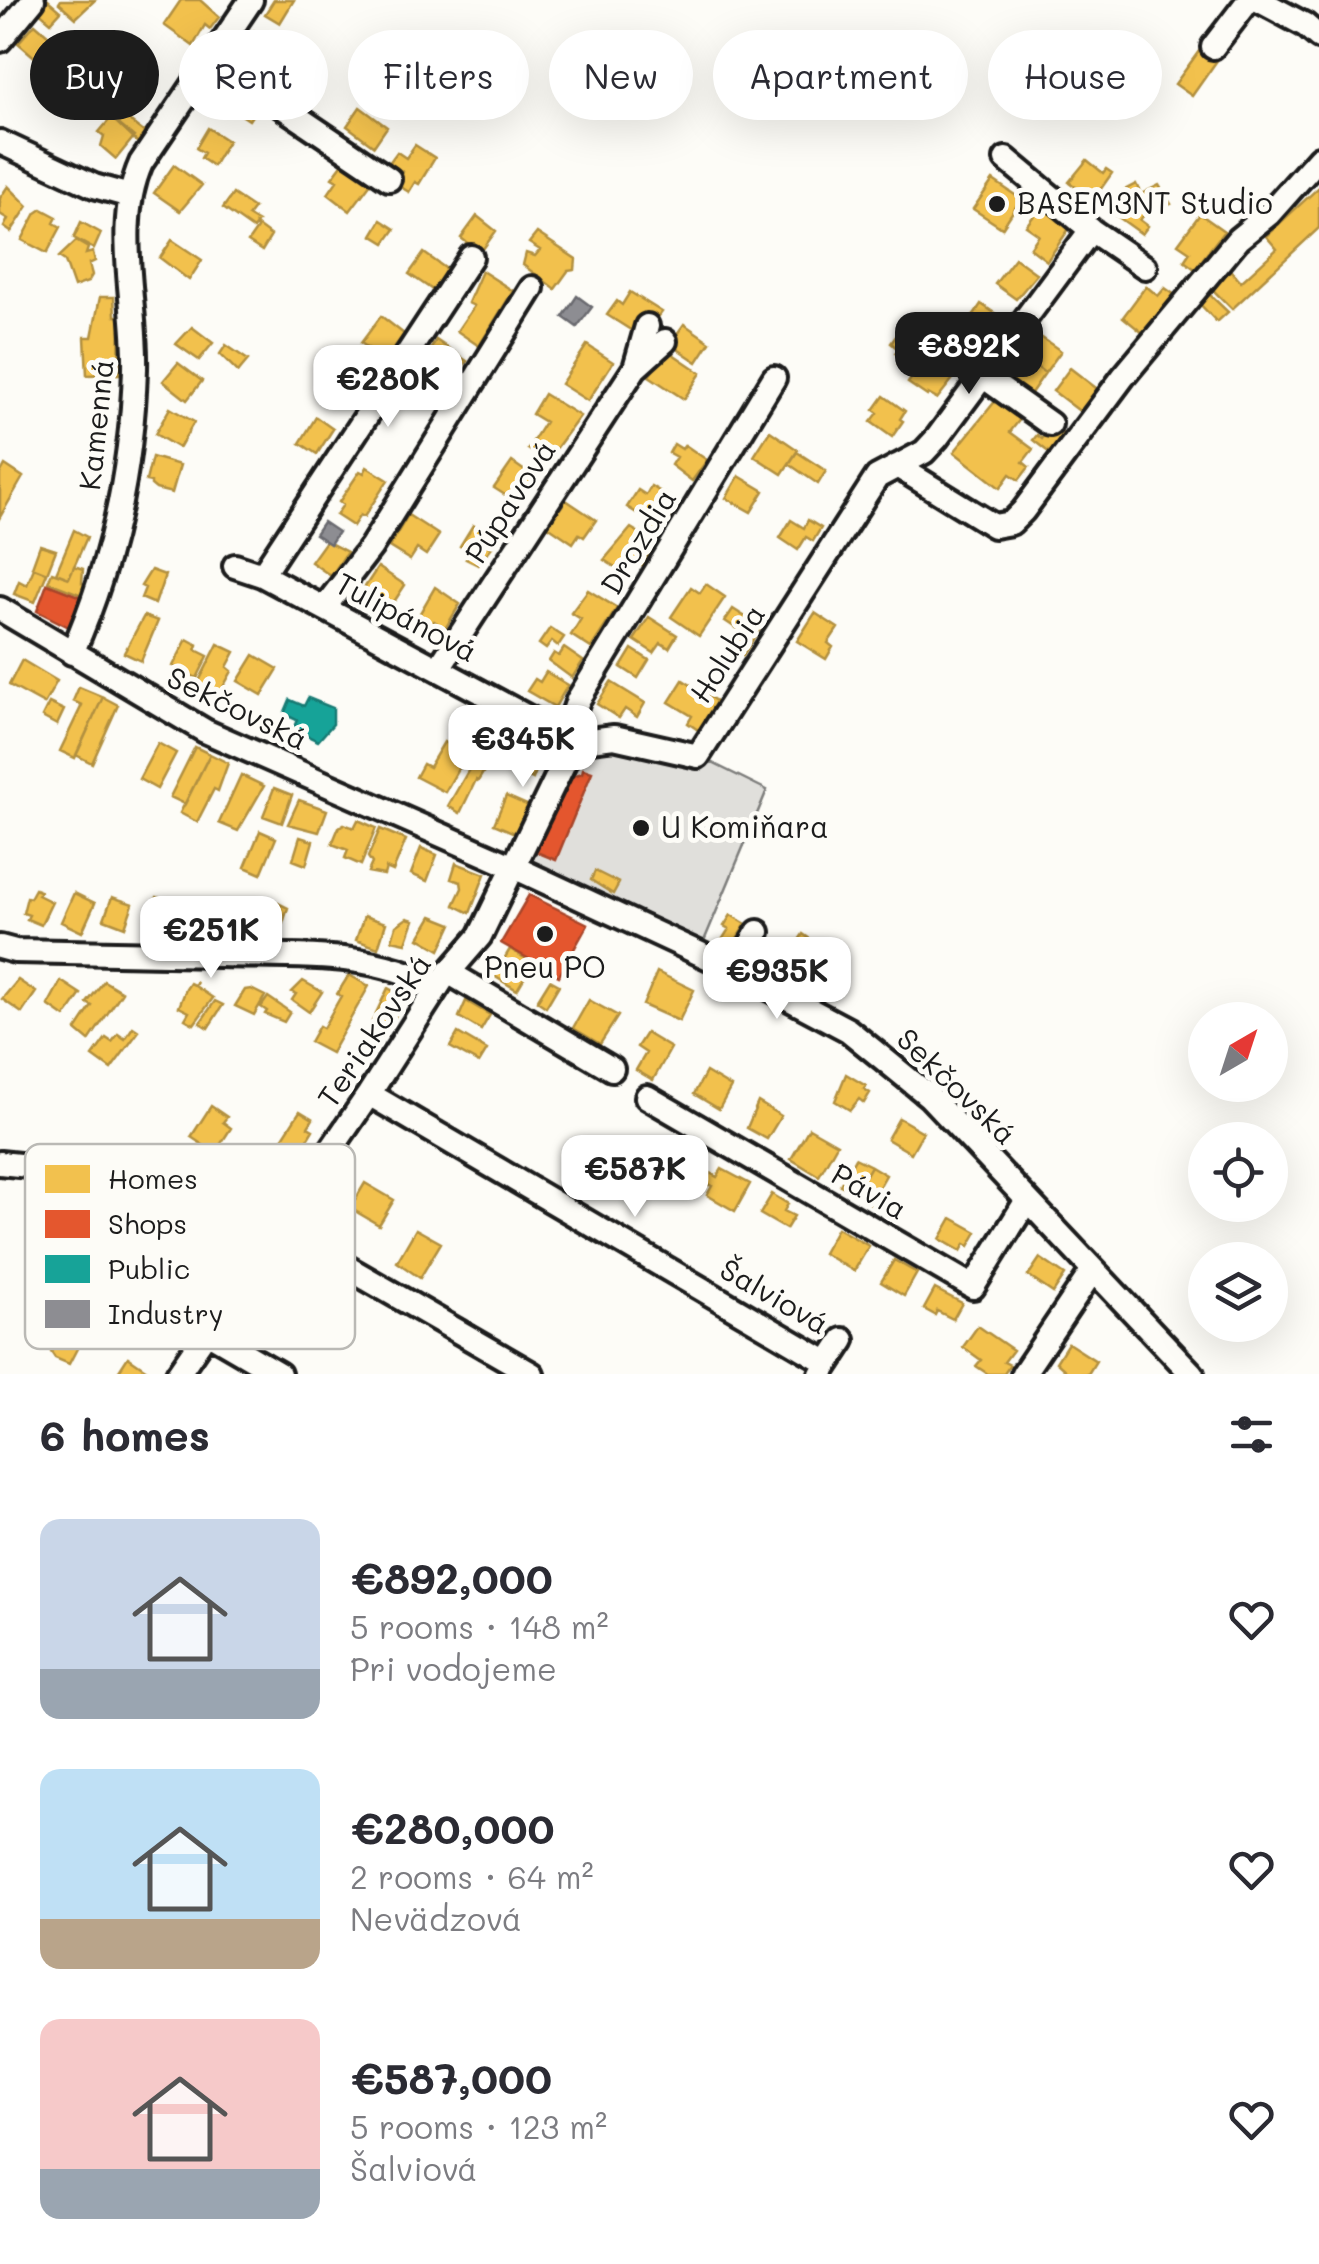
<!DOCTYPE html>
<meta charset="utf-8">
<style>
:root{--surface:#fff;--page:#f2f2f3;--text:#2b2b33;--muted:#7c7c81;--accent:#1c1c1c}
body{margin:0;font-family:Mali,sans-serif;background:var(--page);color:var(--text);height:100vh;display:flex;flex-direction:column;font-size:38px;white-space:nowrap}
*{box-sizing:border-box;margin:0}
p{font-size:32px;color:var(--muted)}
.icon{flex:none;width:55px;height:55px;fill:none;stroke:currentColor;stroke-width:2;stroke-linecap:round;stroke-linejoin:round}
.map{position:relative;height:1374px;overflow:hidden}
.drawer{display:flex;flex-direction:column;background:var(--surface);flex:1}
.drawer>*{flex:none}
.guide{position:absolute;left:30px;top:30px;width:1260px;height:90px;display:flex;gap:20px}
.needle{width:65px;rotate:39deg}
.controls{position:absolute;left:1188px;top:1002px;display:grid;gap:20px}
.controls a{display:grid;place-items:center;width:100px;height:100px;border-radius:50%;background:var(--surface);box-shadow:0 10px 40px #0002;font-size:50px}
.price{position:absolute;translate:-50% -85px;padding:0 22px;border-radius:20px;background:#fff;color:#222;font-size:32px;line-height:65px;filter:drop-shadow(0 2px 5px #0008)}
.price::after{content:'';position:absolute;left:50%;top:60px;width:30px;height:22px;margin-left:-15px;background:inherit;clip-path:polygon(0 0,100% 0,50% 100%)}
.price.selected{background:var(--accent);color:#fff}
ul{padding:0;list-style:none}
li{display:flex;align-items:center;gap:30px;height:250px;padding:0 40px}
li span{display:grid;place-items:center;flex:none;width:280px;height:200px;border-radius:20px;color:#555}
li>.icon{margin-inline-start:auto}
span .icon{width:120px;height:120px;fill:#fffc;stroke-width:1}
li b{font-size:42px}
h2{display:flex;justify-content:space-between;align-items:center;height:120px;padding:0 40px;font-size:42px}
.tag{padding:0 35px;border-radius:45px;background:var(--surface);box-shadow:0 10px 40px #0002;font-size:35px;line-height:90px}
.tag.selected{background:var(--accent);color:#fff}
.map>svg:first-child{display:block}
.green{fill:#e0dfdb;stroke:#7e7e7c;stroke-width:2.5}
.homes{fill:#f2c14e;stroke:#b2903f;stroke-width:2.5}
.shops{fill:#e4572e;stroke:#a84529;stroke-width:2.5}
.public{fill:#17a398;stroke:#187a73;stroke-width:2.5}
.industry{fill:#8d8d92;stroke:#6b6b6f;stroke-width:2.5}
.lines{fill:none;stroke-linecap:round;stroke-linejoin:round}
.minor-casing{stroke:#1c1c1c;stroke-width:30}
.minor{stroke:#fdfcf7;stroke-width:22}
.poi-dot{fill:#1c1c1c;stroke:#fdfcf7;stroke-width:4}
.labels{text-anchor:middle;stroke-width:10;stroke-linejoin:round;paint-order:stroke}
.poi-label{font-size:30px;fill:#1c1c1c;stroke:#fdfcf7;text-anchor:start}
.street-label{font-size:30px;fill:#1c1c1c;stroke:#fdfcf7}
.key{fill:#fdfcf7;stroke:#bab9b5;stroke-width:2.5}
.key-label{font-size:28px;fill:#1c1c1c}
</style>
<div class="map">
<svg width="1319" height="1374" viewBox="0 0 1319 1374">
<rect width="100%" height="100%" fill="#fdfcf7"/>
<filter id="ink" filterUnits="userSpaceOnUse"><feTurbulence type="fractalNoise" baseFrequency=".01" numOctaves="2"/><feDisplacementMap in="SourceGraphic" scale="20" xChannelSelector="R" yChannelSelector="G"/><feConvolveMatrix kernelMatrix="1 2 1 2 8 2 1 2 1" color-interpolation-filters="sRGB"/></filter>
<g filter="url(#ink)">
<path class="green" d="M574 742 698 756 767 790 699 953 512 867Z"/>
<path class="homes" d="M48 0 61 11 51 22 38 11Z
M61 0H95L76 18 59 3Z
M181 0H200L219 17 210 29 205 25 193 46 164 25Z
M274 0H294L280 23 265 14Z
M35 24 56 42 39 61 18 43Z
M254 31 277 47 262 67 259 65 255 69 248 64 251 60 239 52Z
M1202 47 1218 59 1192 96 1175 84Z
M237 82 263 99 249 120 223 103Z
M360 107 387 127 374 146 347 126Z
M124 117 149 136 141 146 118 124Z
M111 118 134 137 116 159 101 146 104 136 99 132Z
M208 128 228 141 213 166 201 158 204 153 196 148Z
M415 145 435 158 419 184 415 182 409 192 396 184 403 172 389 163 397 152 406 158Z
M1087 160 1103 173 1106 169 1112 173 1093 200 1069 182Z
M344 162 371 183 350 211 328 194 337 181 332 178Z
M174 165 202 185 180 211 154 193Z
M993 180 1021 199 1002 228 973 209Z
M1136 184 1141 194 1159 185 1171 204 1144 215 1140 220 1148 226 1142 234 1107 209 1117 194Z
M8 186 28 206 11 232 4 227 8 219 0 214V198Z
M1319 187V228L1232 309 1205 282 1223 262 1241 282 1277 249 1266 236Z
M233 194 254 208 248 216 258 222 253 229 223 208Z
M1042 205 1071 226 1047 261 1030 248 1039 235 1026 226Z
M42 209 57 217 54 223 61 227 47 253 22 240 36 213Z
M1200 214 1224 231 1195 269 1184 261 1190 252 1178 244Z
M477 216 496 231 480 253 461 238Z
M381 220 395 229 385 243 372 235Z
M81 222 101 233 94 249 74 238Z
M256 225 271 236 262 251 248 242 257 229Z
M537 233 576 259 575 270 568 271 555 289 523 265 526 253 535 256 540 250 529 243Z
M172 240 202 260 189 280 160 258Z
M76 241 88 248 86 254 93 252 95 261 89 264 92 275 88 282 74 287 65 261 59 257Z
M424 253 448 270 434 291 409 274Z
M1015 258 1037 274 1016 299 995 284Z
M482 271 513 291 479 346 457 331 474 306 468 303Z
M1146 286 1158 296 1165 288 1175 295 1144 334 1123 317Z
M630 292 662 312 653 324 644 317 634 332 607 315 617 301 622 305Z
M1208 293 1228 312 1217 322 1198 302Z
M100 297H114L115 316H120L119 374 87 375 85 337H92Z
M981 304 1002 318 980 351 959 337Z
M381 316 404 334 385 360 361 343Z
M684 324 710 342 697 362 670 344Z
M192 327 213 343 199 360 176 344Z
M900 331 916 340 914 343 925 351 907 371 898 364 902 358 895 353 898 349 891 343Z
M1039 336 1061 351 1045 373 1024 358Z
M436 340 467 361 444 395 424 382 431 371 425 359Z
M226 345 248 360 238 372 220 354Z
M587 345 613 362 588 401 561 384Z
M667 350 701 373 684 399 649 376Z
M929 354 956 375 937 399 928 394 927 396 908 383Z
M1024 358 1045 373 1029 396 1007 380Z
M178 363 202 381 187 400 163 381Z
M1070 368 1100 391 1082 413 1053 391Z
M544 394 580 416 547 461 528 449 545 422 532 414Z
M884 396 905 411 900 419 903 421 892 437 871 422 878 413 874 410Z
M997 399 1021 418 1010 432 1033 449 1023 462 1029 467 1019 480 1010 474 1000 488 954 452Z
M170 408 194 422 179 448 155 434Z
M316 417 333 429 317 454 300 443Z
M1052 426 1065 435 1051 454 1033 440 1037 435 1042 439Z
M770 431 798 450 782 474 754 456Z
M674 444 682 449 685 445 707 460 692 481 671 465 676 457 669 453Z
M797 452 826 471 818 484 789 464Z
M152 457 180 465 172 493 156 489 151 485V482L146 481Z
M512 462 535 478 521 499 513 500 494 488Z
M5 465 23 477 0 517V474Z
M367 467 388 480 364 517 360 515 353 526 336 515 343 505 339 502 360 471 364 473Z
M739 476 764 491 751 512 726 498Z
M651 486 679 503 665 526 655 520 653 523 627 507 638 490 646 495Z
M566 500 596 520 584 537 579 534 573 543 548 526Z
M408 515 439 535 426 555 417 549 410 560 389 547Z
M791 520 804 528 808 520 821 528 813 541 806 537 798 550 780 538Z
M650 521 662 529 642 565 634 561 626 574 604 560 631 528 641 534Z
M473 525 494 538 489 546 492 547 478 565 466 559 471 553 460 546Z
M74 530 87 537 69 578 56 573Z
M326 541 347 552 331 576 311 562Z
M40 545 56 550 47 573 32 567Z
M74 566 83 569 82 583 86 584 82 595 48 582 52 572 69 578Z
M378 567 405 585 386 614 359 596Z
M34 568 47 573 35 602 14 594 19 581 27 585Z
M151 570 165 575 155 604 141 598 145 588 141 586Z
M706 584 725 597 699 636 671 617 691 587 700 593Z
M435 587 460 604 445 629 434 621 430 626 417 618Z
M588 590 617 608 591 648 571 635 581 619 571 613Z
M733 609 761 627 743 655 730 647 740 631 725 621Z
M815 613 838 628 828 643 833 647 826 659 797 641Z
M144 616 158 621 141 661 124 653Z
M649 617 677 635 669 648 661 643 654 653 634 640Z
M550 628 564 637 558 646 552 641 546 649 539 644Z
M187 639 198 645 196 650 208 656 197 678 173 666Z
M218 644 235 652 227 667 232 671 213 705 193 693Z
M564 648 583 661 572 678 549 661 554 653 559 656Z
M632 649 649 660 638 678 621 667Z
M254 655 278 669 262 695 238 681Z
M22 660 57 681 44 704 9 685Z
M546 672 568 685 555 707 527 691 535 679 540 682Z
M683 680 719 703 701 732 688 723 692 716 669 702Z
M611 682 645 703 637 717 625 709 619 718 597 704Z
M79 687 103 697 75 758 60 751 82 705 73 701Z
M103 697 118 705 92 763 76 755Z
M49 703 64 710 57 725 42 717Z
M525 732 548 741 554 748 543 753 540 760 517 749Z
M444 742 466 755 445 792 416 777 423 764 429 767Z
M158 743 176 753 157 789 139 779Z
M195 747 210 754 185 804 170 797Z
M517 749 540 760 533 779 509 768Z
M210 754 228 763 218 791 214 789 197 822 180 813Z
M475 759 487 766 478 781 476 780 460 813 448 806Z
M241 775 264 786 238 831 219 823Z
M274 788 292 795 282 823 263 816Z
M506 796 529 806 524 817 527 818 517 834 494 824Z
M299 800 327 810 319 832 288 824Z
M358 820 376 828 361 865 345 858 348 850 332 844 339 827 344 824 354 828Z
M380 829 406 840 393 871 386 868 384 875 368 872 372 863 368 857Z
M260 831 276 838 261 874 245 867Z
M300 837 313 841 306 865 293 860Z
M421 848 437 855 427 881 411 874Z
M456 863 485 874 470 913 454 905 462 888 461 882 451 879Z
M595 871 619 883 613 894 591 880Z
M35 889 40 891 38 895 52 902 41 925 27 919 29 915 23 913 27 897 30 898Z
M74 893 95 903 82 932 61 922Z
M112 897 133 904 125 927 104 919Z
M157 897 174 904 167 920 191 923 190 937 151 935 155 925 147 920Z
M268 898 288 908 280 932 261 928 259 924Z
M213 904 241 913 233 936 205 927Z
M731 915 746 924 730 949 720 943 729 929 724 926Z
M364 916 386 923 378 948 356 940Z
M432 916 452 924 440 950 419 938Z
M407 918 414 920 406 943 392 940 396 926Z
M803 934 823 948 820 953 832 960 820 978 787 958Z
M510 949 533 963 517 990 494 976Z
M657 972 694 990 679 1021 643 1005Z
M349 975 369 986 331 1053 310 1042 319 1026 323 1028 341 996 337 994Z
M18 980 36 992 22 1013 2 999Z
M550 980 559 985 546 1007 537 1001Z
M61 981 81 994 65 1017 48 1005Z
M104 981 122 992 89 1041 76 1030 92 1006 87 1003Z
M303 981 322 992 309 1012 292 1000 296 994 292 992Z
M197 982 195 986 213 998 194 1024 185 1019 189 1012 179 1007 186 989 190 983 194 985Z
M388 988 406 998 382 1038 368 1030Z
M251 989 265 996 254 1015 235 1006 245 990Z
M268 997 290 1012 284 1022 265 1014 267 1011 261 1007Z
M589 1000 618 1016 600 1044 573 1028Z
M215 1001 223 1005 208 1028 200 1023Z
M466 1001 490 1015 481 1030 459 1017Z
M133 1027 139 1031 111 1069 93 1056 106 1038 112 1042 118 1034 125 1039Z
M458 1033 487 1050 479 1063 450 1047Z
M646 1033 671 1048 653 1080 636 1070 646 1053 637 1047Z
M706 1072 731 1087 719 1109 694 1094Z
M846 1074 866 1086 864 1089 870 1093 864 1103 859 1099 850 1110 835 1101Z
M758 1102 781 1116 767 1139 747 1128Z
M211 1106 227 1117 223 1122 231 1128 215 1153 191 1137Z
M300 1111 313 1119 308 1127 313 1130 299 1153 280 1142Z
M899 1118 923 1132 911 1153 887 1139Z
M809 1128 837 1144 819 1176 791 1159Z
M855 1158 871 1166 856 1192 840 1185Z
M871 1166 886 1175 870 1203 856 1192Z
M722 1169 750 1184 735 1211 707 1195 712 1186 705 1183 710 1173 717 1177Z
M365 1183 394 1200 379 1225 350 1208Z
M772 1194 788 1204 784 1211 794 1216 786 1229 760 1214Z
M952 1218 977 1232 969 1246 965 1244 961 1251 940 1239Z
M837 1228 869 1246 854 1271 823 1253Z
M416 1229 441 1243 420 1278 397 1262Z
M1040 1258 1065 1275 1053 1293 1028 1276Z
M894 1260 917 1273 904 1296 881 1282Z
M935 1289 962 1303 953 1319 937 1311 935 1315 924 1309Z
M65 1324 83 1337 69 1364 55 1358 51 1352 57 1344 51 1340Z
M978 1326 1013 1350 1004 1362 1010 1365 1004 1374H988L976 1366 981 1360 963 1347Z
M1068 1343 1096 1361 1088 1374H1069L1056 1362Z
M128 1357 147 1370 144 1374H117Z"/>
<path class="shops" d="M47 584 81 597 69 627 37 611Z
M583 769 592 772 556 860 534 851 564 779 582 773Z
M529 895 588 924 559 976 501 943Z"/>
<path class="public" d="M308 698 333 708V724L318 741 293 729 297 720 284 714 290 700 304 706Z"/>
<path class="industry" d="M577 296 592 307 577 327 563 317Z
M323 522 338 532 330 544 315 534Z"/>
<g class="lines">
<defs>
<path id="minor" d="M1258 0 1305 25 1319 37
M0 40 33 0
M1213 47 1249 0
M213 60 389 179
M0 142 94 186 130 196
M1091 230 1145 267
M918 330 1050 424
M635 368 647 326
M897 466 994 526 1011 523 1023 511 1123 377 1238 239 1269 214 1319 158
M235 566 262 575 574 742
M262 575 471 257
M324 608 371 547 532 288
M0 609 205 731 505 863 735 970 848 1030 929 1096 1192 1374
M72 653C112 564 132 466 135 369 137 302 113 226 141 163L251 0
M438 669 635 368 665 341
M574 742 614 737 698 756 877 477 924 452 937 438 1091 230 1006 159
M574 742 571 720 578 700 774 378
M0 947 15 951C83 952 152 954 221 955 294 957 372 950 437 987
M735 970 758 932
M448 972 612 1069
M369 1094 828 1363 821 1374
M647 1097 973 1287 1027 1200
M0 1163 201 1184 279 1224
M277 1227 532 1374
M205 1331 279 1374
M828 1363 843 1340
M178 1374 369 1094 442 980 480 936 574 742
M1023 1374 1093 1270"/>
</defs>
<use href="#minor" class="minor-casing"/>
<use href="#minor" class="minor"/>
</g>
</g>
<g class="poi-dot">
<circle cx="997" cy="204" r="10"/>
<circle cx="641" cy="828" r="10"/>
<circle cx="545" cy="934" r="10"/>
</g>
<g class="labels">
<g class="poi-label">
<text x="1017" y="214">BASEM3NT Studio</text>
<text x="661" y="838">U Komiňara</text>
<text x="545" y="978" text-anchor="middle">Pneu PO</text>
</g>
<g class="street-label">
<text transform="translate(97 425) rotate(-84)" y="10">Kamenná</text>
<text transform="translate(511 502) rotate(-57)" y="10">Púpavová</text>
<text transform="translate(639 542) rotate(-59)" y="10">Drozdia</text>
<text transform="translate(406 618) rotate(28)" y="10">Tulipánová</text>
<text transform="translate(728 654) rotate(-57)" y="10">Holubia</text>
<text transform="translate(237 709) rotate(26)" y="10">Sekčovská</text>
<text transform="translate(375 1031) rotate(-56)" y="10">Teriakovská</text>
<text transform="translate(956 1087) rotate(44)" y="10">Sekčovská</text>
<text transform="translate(869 1192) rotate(30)" y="10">Pávia</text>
<text transform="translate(774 1297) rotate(30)" y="10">Šalviová</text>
</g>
</g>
<rect x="25" y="1144" width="330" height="205" rx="15" class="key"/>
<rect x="45" y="1165" width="45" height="28" fill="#f2c14e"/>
<rect x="45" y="1210" width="45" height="28" fill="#e4572e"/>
<rect x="45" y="1255" width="45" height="28" fill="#17a398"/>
<rect x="45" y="1300" width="45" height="28" fill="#8d8d92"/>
<g class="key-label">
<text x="108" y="1189">Homes</text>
<text x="108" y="1234">Shops</text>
<text x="108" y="1279">Public</text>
<text x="108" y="1324">Industry</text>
</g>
</svg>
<div class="controls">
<a><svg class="needle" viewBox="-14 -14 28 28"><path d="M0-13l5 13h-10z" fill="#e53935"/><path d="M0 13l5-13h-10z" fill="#7c7c81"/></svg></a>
<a><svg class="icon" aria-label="locate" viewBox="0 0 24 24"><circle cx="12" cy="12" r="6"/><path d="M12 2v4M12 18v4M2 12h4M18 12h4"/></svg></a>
<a><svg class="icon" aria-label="layers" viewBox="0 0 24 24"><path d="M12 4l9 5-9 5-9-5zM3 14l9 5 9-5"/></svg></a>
</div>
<b class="price selected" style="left:969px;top:397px">€892K</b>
<b class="price" style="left:388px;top:430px">€280K</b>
<b class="price" style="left:523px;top:790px">€345K</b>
<b class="price" style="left:211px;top:981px">€251K</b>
<b class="price" style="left:777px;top:1022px">€935K</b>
<b class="price" style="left:635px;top:1220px">€587K</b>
<div class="guide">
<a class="tag selected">Buy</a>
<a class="tag">Rent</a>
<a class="tag">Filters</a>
<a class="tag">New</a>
<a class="tag">Apartment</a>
<a class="tag">House</a>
</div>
</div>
<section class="drawer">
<h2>6 homes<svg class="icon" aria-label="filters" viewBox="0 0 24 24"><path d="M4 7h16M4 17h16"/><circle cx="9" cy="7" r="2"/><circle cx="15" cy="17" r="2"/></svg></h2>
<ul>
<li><span style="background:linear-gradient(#c9d6e8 75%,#9aa5b1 0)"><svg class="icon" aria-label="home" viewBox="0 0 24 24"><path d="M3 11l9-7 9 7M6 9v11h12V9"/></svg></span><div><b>€892,000</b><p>5 rooms · 148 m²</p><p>Pri vodojeme</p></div><svg class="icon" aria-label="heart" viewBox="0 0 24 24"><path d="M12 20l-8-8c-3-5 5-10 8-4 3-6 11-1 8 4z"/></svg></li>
<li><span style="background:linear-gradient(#bfe0f5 75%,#b9a48a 0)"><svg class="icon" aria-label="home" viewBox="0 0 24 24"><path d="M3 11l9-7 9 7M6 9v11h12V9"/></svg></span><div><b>€280,000</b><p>2 rooms · 64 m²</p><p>Nevädzová</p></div><svg class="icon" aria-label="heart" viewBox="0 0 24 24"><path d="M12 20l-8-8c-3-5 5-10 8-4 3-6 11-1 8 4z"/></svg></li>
<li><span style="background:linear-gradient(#f6c9c9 75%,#9aa5b1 0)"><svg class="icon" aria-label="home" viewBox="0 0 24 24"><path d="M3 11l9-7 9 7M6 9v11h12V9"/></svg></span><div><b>€587,000</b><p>5 rooms · 123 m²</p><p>Šalviová</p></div><svg class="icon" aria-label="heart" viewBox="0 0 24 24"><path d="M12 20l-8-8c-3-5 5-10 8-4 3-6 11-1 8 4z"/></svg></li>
</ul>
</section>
